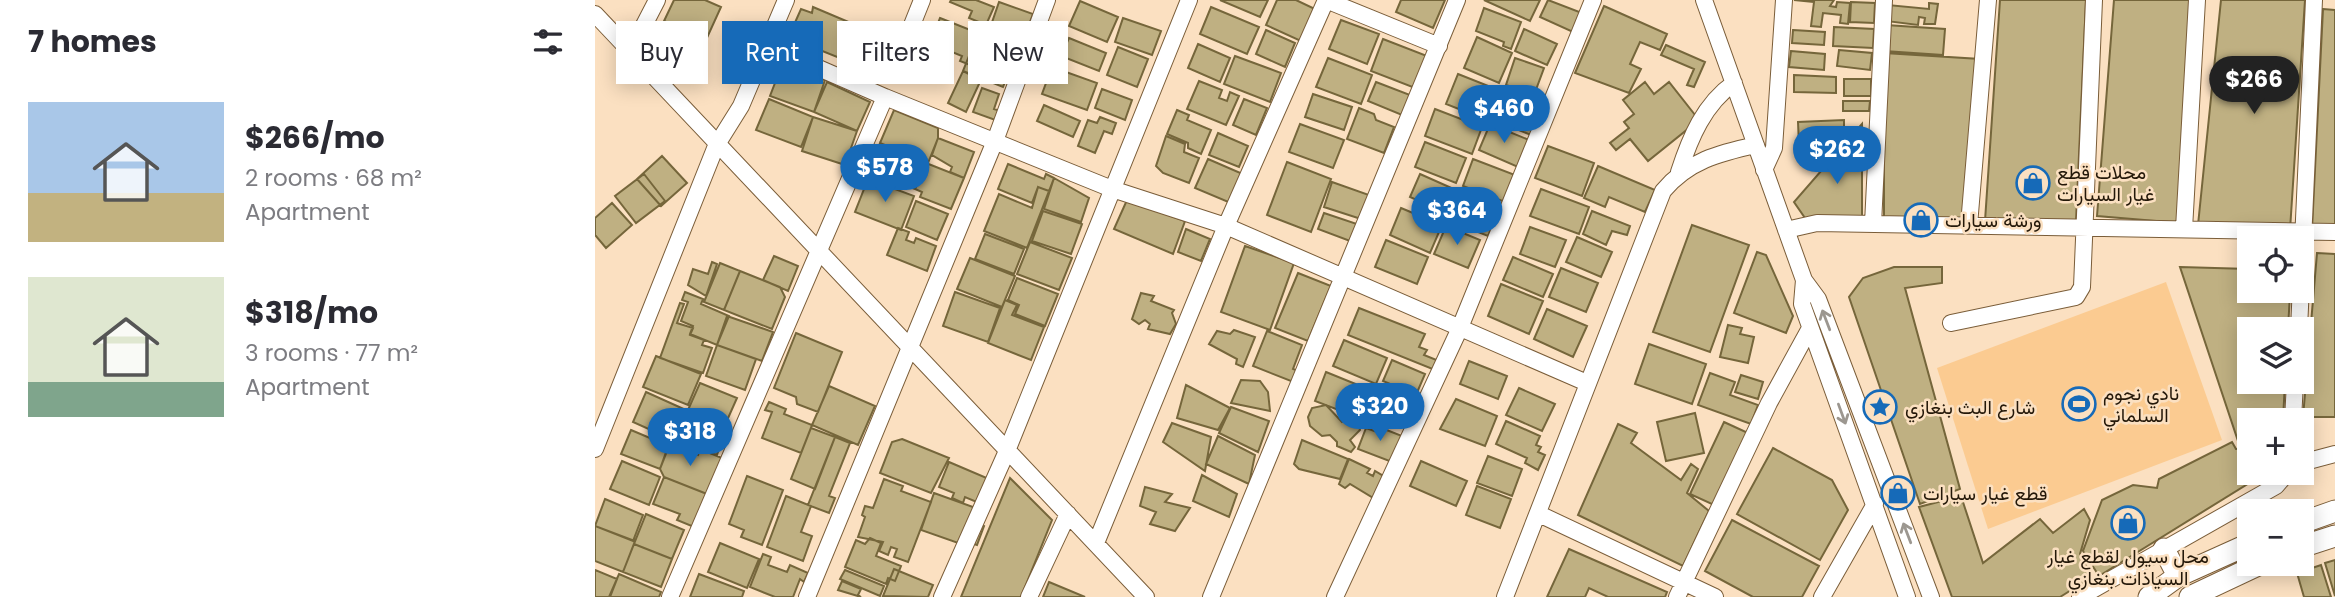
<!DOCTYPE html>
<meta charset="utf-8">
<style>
:root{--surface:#fff;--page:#f2f2f3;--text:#2b2b33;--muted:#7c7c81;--accent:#166ab8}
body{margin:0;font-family:Poppins,Vazirmatn,sans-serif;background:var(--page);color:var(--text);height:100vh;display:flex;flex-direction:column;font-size:26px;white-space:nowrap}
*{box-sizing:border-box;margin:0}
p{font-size:23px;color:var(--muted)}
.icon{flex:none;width:38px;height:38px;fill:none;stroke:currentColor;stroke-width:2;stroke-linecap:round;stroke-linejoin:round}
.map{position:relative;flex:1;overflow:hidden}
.side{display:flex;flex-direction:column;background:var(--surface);width:595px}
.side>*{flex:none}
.banner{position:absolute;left:21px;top:21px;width:665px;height:63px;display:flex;gap:14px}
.buttons{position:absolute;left:1642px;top:226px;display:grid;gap:14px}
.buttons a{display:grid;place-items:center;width:77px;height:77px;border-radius:0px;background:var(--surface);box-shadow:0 4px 18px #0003;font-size:35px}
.price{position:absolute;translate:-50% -60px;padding:0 16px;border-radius:24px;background:var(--accent);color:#fff;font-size:23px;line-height:46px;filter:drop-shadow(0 2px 4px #0008)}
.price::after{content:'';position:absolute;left:50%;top:42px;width:21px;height:16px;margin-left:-10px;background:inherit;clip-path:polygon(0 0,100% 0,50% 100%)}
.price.on{background:#222;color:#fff}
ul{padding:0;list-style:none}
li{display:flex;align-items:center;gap:21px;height:175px;padding:0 28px}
li span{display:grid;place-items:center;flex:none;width:196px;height:140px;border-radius:0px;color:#555}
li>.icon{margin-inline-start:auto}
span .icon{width:84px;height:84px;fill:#fffc;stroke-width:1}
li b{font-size:30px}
h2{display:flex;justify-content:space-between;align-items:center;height:84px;padding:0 28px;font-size:30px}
.tag{padding:0 24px;border-radius:0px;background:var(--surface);box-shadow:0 4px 18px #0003;font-size:24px;line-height:63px}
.tag.on{background:var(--accent);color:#fff}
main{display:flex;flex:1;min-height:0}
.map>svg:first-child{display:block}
.green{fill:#fbcb91}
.building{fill:#bfb082;stroke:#75663b;stroke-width:2}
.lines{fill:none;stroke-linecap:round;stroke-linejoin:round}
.minor-casing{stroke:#7a5d39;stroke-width:18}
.major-casing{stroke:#7a5d39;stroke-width:23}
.minor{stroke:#fff;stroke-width:16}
.major{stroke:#fff;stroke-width:21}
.oneway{stroke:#9c9790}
.labels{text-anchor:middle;stroke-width:5;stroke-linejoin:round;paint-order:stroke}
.poi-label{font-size:19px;fill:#241809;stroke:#fbe0c1;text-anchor:start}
</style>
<main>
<section class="side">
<h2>7 homes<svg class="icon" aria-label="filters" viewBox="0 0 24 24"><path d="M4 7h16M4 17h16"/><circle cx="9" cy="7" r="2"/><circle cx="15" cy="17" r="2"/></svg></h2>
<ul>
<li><span style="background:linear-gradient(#a9c7e8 65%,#c2b280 0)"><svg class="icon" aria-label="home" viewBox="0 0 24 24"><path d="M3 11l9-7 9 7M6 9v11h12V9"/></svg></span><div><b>$266/mo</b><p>2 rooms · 68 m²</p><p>Apartment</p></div></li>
<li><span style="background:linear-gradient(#dfe7d0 75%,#7fa58c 0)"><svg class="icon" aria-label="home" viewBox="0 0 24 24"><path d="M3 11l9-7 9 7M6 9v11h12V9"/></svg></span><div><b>$318/mo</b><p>3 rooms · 77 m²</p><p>Apartment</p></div></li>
</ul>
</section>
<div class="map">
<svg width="1740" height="597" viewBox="0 0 1740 597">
<rect width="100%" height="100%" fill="#fbe0c1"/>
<path class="green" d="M1571 282 1627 440 1393 529 1342 368Z"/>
<path class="building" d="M79 0H110L126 7 111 40 69 21Z
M356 0H381L399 7 391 25 374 18 377 11 355 2Z
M625 0H673L665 17Z
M682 0H701L722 10 708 42 671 25Z
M806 0H850L838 28 801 12Z
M889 0H945L935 21Z
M953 0 987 13 978 32 945 17Z
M1199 0H1239L1235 6 1241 7 1242 2 1255 3 1253 24 1245 23 1246 15 1228 13 1226 27 1216 26 1219 2Z
M1405 0H1491L1481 221H1390Z
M1519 0H1599L1585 223 1502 216Z
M1626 0H1710L1695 230 1603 225Z
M485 1 523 17 512 42 474 26Z
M404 2 438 14 426 46 393 34Z
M1256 2 1280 3 1279 23 1255 22Z
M1334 3 1343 4 1340 24H1329L1330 18 1324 17 1323 25 1291 21 1293 5 1334 9Z
M1009 6 1072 34 1065 50 1045 42 1035 64 1046 69 1034 93 980 73Z
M218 7 301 42 287 75 215 46 213 51 200 46 203 40 194 36 206 9 217 13Z
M616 7 664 27 652 54 605 34Z
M889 8 926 22 916 49 908 46 909 42 881 31Z
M1728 9 1740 10V230L1717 229Z
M345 18 388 35 375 65 365 61 367 56 335 43Z
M528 18 566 31 557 55 520 42Z
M746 20 784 34 772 64 734 49Z
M1291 25 1350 29 1348 55 1289 51Z
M1239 27 1279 29 1278 48 1238 46Z
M929 29 962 44 952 65 920 51Z
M671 30 700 43 690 67 661 54Z
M1198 30 1230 32 1229 45 1197 43Z
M882 37 917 53 904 83 869 68Z
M474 38 511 53 504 71 466 56Z
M788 39 832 56 820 88 776 71Z
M380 41 420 57 408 87 368 71Z
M603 44 635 58 625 82 593 68Z
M1071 45 1110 62 1099 87 1092 85 1099 69 1066 55Z
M523 47 553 59 542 87 512 75Z
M1244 50 1277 53 1275 70 1242 66Z
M1196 51 1230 54 1229 70 1194 67Z
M1289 53 1385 59 1370 219 1289 220Z
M640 56 686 73 675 102 629 84Z
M733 58 777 75 766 104 721 87Z
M920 58 949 68 939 95 911 85Z
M187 65 230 80 219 112 175 96Z
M457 67 502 83 492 110 447 94Z
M368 71 380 77 384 84 371 112 353 103Z
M863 74 901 89 889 119 851 104Z
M1199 75 1241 77V93L1199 92Z
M1249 79H1276V96H1249Z
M604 81 627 90 624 98 632 101 635 92 644 96 631 125 592 109Z
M232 82 275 102 262 131 219 112Z
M781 82 815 95 807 115 773 101Z
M1050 82 1059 94 1074 82 1104 120 1053 161 1035 139 1021 150 1015 143 1034 128 1029 122 1039 114 1028 100Z
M387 88 404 94 399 109 406 111 403 121 378 112Z
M507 89 537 100 530 120 500 108Z
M908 89 949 106 936 135 896 119Z
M718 94 757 107 749 130 710 117Z
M174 99 218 117 206 147 161 130Z
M649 99 672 108 661 135 638 125Z
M1248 101H1275L1274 111H1248Z
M449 105 485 121 478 137 442 121Z
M764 108 779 114 781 120 799 127 789 153 752 139Z
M840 109 887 127 877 154 830 136Z
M299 110 343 128V138L333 163 285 143Z
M582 110 594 115 592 120 616 130 606 154 593 148V143L572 134Z
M218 117 262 131 250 165 207 151Z
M505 117 521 123 517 134 509 131 500 153 483 146 493 120 502 123Z
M1249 120V135H1236V144L1204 145 1203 122Z
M705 124 749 140 738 168 694 152Z
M895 124 934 140 923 167 884 150Z
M1267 124V220L1210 218 1199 202Z
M623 133 653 146 644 167 614 155Z
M571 136 590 144 589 152 604 158 594 183 568 173 561 166Z
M343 138 379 152 369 178 355 172 357 167 337 155Z
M830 142 871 158 861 183 820 167Z
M285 143 333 163 320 189 275 173Z
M953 146 999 163 987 196 940 178Z
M67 156 92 183 66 206 42 179Z
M613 159 650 175 638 204 600 188Z
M878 159 920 175 910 202 868 186Z
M692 162 736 179 716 232 672 215Z
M331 163 369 178 356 209 325 197 327 192 320 189Z
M413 164 449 179 451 174 459 178 454 191 443 187 437 203 403 189Z
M1003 166 1060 190 1050 212 1014 197 1010 207 989 198Z
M49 174 70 201 41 223 20 196Z
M825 174 861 190 851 213 815 197Z
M459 178 494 198 486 222 449 209Z
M273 179 319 196 306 230 260 212Z
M737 182 774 195 766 219 729 207Z
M443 187 454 191 432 248 389 231 404 194 437 208Z
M946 189 994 207 984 234 935 216Z
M870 192 905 206 893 236 858 222Z
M532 200 590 221 578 254 519 229Z
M321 201 353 214 342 240 311 227Z
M17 203 37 225 11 248 0 235V218Z
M806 208 847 225 835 253 795 235Z
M448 211 487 224 476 254 437 241Z
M997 211 1035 226 1032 235 1017 231 1011 245 988 234Z
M729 213 762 224 755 241 723 229Z
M1097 225 1154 245 1115 352 1058 332Z
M851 226 885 240 873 268 839 254Z
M935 227 971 240 960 267 925 254Z
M303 228 314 232 311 240 319 243 321 238 341 246 332 271 292 255Z
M591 229 615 239 606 261 583 252Z
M390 234 429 249 419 274 380 259Z
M982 237 1017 252 1006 277 971 262Z
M791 240 833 257 822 284 780 267Z
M435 242 477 258 464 290 422 274Z
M650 246 699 263 675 330 626 312Z
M1162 252 1171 255 1198 316 1191 333 1139 313Z
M1722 253 1740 254V417H1708Z
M179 256 203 266 193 291 168 280Z
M918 257 958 274 948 297 908 280Z
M375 258 420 276 407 307 362 289Z
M117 262 122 264 111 296 93 285 98 269 113 274Z
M125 263 145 271 129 310 109 302Z
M1299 267H1347V283L1310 288 1365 489 1325 504 1254 297 1268 278Z
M1585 267 1654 269V290H1692L1695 294 1693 329H1654V382H1690L1688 420H1654V444H1644Z
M966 268 1003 283 991 312 954 297Z
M145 271 185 287 190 297 177 329 129 310Z
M703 273 736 286 713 341 680 328Z
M422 278 463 294 450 326 420 314 424 305 413 300Z
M906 284 948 301 934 334 893 316Z
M90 292 108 299 106 304 134 316 122 345 95 334 98 326 86 321 93 302 87 300Z
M360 292 405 308 393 342 348 326Z
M546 293 559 296 556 301 579 310 577 313 581 324 575 334 553 329 555 324 550 320 544 324 537 319Z
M410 300 422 305 417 315 449 327 436 360 393 343Z
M85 303 89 304 82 323 98 328 95 335 109 340 107 345 117 348 108 373 65 358Z
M764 308 830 334 824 347 832 350 829 355 844 361 840 370 753 335Z
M952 309 992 326 978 357 939 339Z
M132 316 178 332 167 361 122 345Z
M1133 325 1147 328 1145 334 1159 337 1153 363 1125 357Z
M639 330 660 337 648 367 641 364 642 359 614 344 622 331 635 334Z
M672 331 707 345 698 369 706 372 701 383 658 366Z
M201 333 247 352 223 412 202 404 201 397 179 388Z
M749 340 792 358 781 384 738 366Z
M1054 344 1111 364 1097 404 1040 384Z
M122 345 161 359 150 390 111 376Z
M61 356 106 374 93 405 48 387Z
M797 360 830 374 821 395 788 381Z
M874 361 912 376 903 399 865 384Z
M731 372 778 391 767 419 720 401Z
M1115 373 1140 382 1135 395 1163 405 1156 424 1103 405Z
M1146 375 1168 382 1163 399 1140 392Z
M646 380 665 381 673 392 675 411 636 403Z
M105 383 142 398 130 425 93 410Z
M591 385 635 408 623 430 582 418Z
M234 386 280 406 263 445 217 425Z
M924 388 960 404 947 431 911 415Z
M789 389 826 404 815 430 778 415Z
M51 392 91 410 78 440 38 422Z
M861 399 902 416 890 446 845 429Z
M174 402 191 409 189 414 217 425 206 453 167 438 177 412 170 410Z
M731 405 747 422 757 418 762 421 765 430 755 440 760 447 756 452 742 446V442L735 435 727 436 715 426 713 417 717 408Z
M636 407 674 421 663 452 624 433Z
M93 411 132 424 122 455 83 442Z
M1100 413 1109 453 1071 461 1062 422Z
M911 421 945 436 941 445 946 447 943 452 950 455 943 470 930 463 932 458 901 444Z
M1129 422 1153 433 1119 505 1095 494Z
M577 423 616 437 610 471 568 442Z
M1023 424 1042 433 1036 443 1086 480 1096 464 1103 469 1092 493 1114 511 1088 566 983 515Z
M784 427 807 436 797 462 763 449 771 428 782 432Z
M216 428 240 437 220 489 196 479Z
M36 430 74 446 65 469 26 454Z
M623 436 660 455 654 484 611 464Z
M240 437 255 443 234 496 240 498 234 513 213 505Z
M307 439 354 458 336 493 285 473 297 442Z
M707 440 753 459 745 479 704 469 699 464Z
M1637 442 1641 449H1654V472H1672L1504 576 1488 551 1507 500 1538 485 1562 488 1564 479Z
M74 444 103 455 105 449 127 458 112 494 69 477 65 469Z
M1178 448 1237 480 1253 510 1225 560 1142 514Z
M893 456 927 469 917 496 882 483Z
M754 459 775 469 772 473 778 476 780 471 790 477 780 499 755 484 750 488 744 484Z
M27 461 65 477 54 505 15 489Z
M826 461 872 481 861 506 815 486Z
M354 462 394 479 384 503 370 497 368 503 357 498 359 493 344 487Z
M607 475 642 494 634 517 598 501Z
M152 476 188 490 167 545 146 537 149 530 134 524Z
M69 477 112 494 99 527 82 520 85 514 58 504Z
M415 478 457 520 426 597H366Z
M289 479 308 486 306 491 336 502 313 562 299 557 302 549 296 547 293 555 284 551 288 542 263 537 270 517 267 515 270 506 278 508Z
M882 486 916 499 905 528 871 515Z
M550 487 577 494 570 502 595 508 580 531 555 524 561 512 545 506Z
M339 493 389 511 384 524 389 526 382 545 367 540 366 544 326 530Z
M191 496 216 506 206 532 217 536 208 561 172 547Z
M1366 496 1388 563 1445 519 1458 533 1489 509 1495 520 1485 554 1497 577 1465 597H1357L1324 507Z
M10 499 48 515 38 541 0 526Z
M51 514 89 530 77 559 39 544Z
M1137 520 1224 566 1207 597H1158L1110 571Z
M0 526 40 541 28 572 0 561Z
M275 538 286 543 281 556 306 566 300 581 293 578 291 584 250 567 261 540 270 544Z
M125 543 164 559 152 588 113 572Z
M39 544 77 559 66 587 28 572Z
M974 549 1072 592 1070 597H1013L994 588 990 597H952Z
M168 554 176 557 173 565 192 572 195 565 213 573 209 582 205 579 198 597H180L155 587Z
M1740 560V596L1730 563Z
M1726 565 1736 597H1709L1702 573Z
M299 569 338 585 333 597 288 596Z
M0 570 22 579 15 597H0Z
M250 570 289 586 285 596 245 579Z
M24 574 66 592 64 597H14Z
M104 574 149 591 147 597H95Z
M247 581 266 589 263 595 266 597 243 590Z
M454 582 490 597H448Z"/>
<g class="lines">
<defs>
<path id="minor" d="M1109 0 1209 280 1223 299 1336 597
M0 14 551 597
M313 35 327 0
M173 46 290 97
M30 47 46 31 62 0
M1169 170 1179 148 1189 0
M1084 172C1095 138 1109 104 1139 83
M1278 224 1289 0
M1374 225 1393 0
M1589 229 1602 0
M1191 230 1222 223 1740 232
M1209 280 1207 304 1312 597
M1356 323 1481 297 1487 287 1499 0
M1704 329 1719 0
M1698 420 1700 382
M0 449 121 146 146 106 191 0
M1706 463 1740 454
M944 514 1120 597
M501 543 631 226 731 0 844 46
M75 597 290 97 517 189 631 226 992 383
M212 597 400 141 452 0
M347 597 412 451 594 0
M434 597 473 514
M616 597 862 0
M740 597 864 330 998 0
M910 597 1068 191C1093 161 1124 153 1161 145
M1082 597 1174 403 1215 328
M1227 597 1280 504
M1485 597 1681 486 1693 472"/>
<path id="major" d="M1706 523 1740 511
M1706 547 1740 536
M1569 549 1583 576
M1554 597 1583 576 1654 544
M1595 597 1665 564"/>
</defs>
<use href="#minor" class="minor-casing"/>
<use href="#major" class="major-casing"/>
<use href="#minor" class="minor"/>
<use href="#major" class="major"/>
</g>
<defs><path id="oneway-shaft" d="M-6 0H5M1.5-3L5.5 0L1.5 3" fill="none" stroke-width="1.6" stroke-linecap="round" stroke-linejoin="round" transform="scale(1.75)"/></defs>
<g class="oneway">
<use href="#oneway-shaft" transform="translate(1231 320) rotate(-111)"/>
<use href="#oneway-shaft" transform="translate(1247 414) rotate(70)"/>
<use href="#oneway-shaft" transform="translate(1312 533) rotate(-111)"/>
</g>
<defs>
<symbol id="shop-ring" viewBox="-11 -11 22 22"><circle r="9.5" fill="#fbe0c1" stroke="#166ab8" stroke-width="1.5"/><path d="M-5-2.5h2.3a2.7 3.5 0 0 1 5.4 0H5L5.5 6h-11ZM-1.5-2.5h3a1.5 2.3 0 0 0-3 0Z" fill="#166ab8"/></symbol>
<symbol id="stadium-ring" viewBox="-11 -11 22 22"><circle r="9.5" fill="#fbe0c1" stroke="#166ab8" stroke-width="1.5"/><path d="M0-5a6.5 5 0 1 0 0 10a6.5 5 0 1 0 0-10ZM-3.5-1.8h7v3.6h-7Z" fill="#166ab8"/></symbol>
<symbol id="sight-ring" viewBox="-11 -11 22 22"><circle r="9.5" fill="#fbe0c1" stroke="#166ab8" stroke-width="1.5"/><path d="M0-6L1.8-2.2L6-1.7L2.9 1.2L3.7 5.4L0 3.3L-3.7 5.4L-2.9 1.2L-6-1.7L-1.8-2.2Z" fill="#166ab8"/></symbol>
</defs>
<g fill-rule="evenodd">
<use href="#shop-ring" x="1419" y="164" width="38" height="38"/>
<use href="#shop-ring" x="1307" y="201" width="38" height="38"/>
<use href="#stadium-ring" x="1465" y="385" width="38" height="38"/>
<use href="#sight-ring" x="1266" y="388" width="38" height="38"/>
<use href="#shop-ring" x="1284" y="474" width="38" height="38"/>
<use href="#shop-ring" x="1514" y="504" width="38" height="38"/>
</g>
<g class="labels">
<g class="poi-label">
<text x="1462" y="179">محلات قطع<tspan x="1462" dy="22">غيار السيارات</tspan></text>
<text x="1350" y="227">ورشة سيارات</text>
<text x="1508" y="400">نادي نجوم<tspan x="1508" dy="22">السلماني</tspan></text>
<text x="1310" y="414">شارع البث بنغازي</text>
<text x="1328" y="500">قطع غيار سيارات</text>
<text x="1533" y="563" text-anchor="middle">محل سيول لقطع غيار<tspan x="1533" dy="22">السياذات بنغازي</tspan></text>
</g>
</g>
</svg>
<div class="buttons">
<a><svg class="icon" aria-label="locate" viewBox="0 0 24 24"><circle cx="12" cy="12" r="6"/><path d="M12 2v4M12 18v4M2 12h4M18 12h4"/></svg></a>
<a><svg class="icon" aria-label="layers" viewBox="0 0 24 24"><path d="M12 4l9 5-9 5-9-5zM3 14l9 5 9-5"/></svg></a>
<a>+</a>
<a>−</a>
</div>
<b class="price on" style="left:1659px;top:116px">$266</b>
<b class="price" style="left:909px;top:145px">$460</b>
<b class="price" style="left:1242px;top:186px">$262</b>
<b class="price" style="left:290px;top:204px">$578</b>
<b class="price" style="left:862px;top:247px">$364</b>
<b class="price" style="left:785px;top:443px">$320</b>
<b class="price" style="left:95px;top:468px">$318</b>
<div class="banner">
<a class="tag">Buy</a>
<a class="tag on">Rent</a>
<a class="tag">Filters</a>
<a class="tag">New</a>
</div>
</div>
</main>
